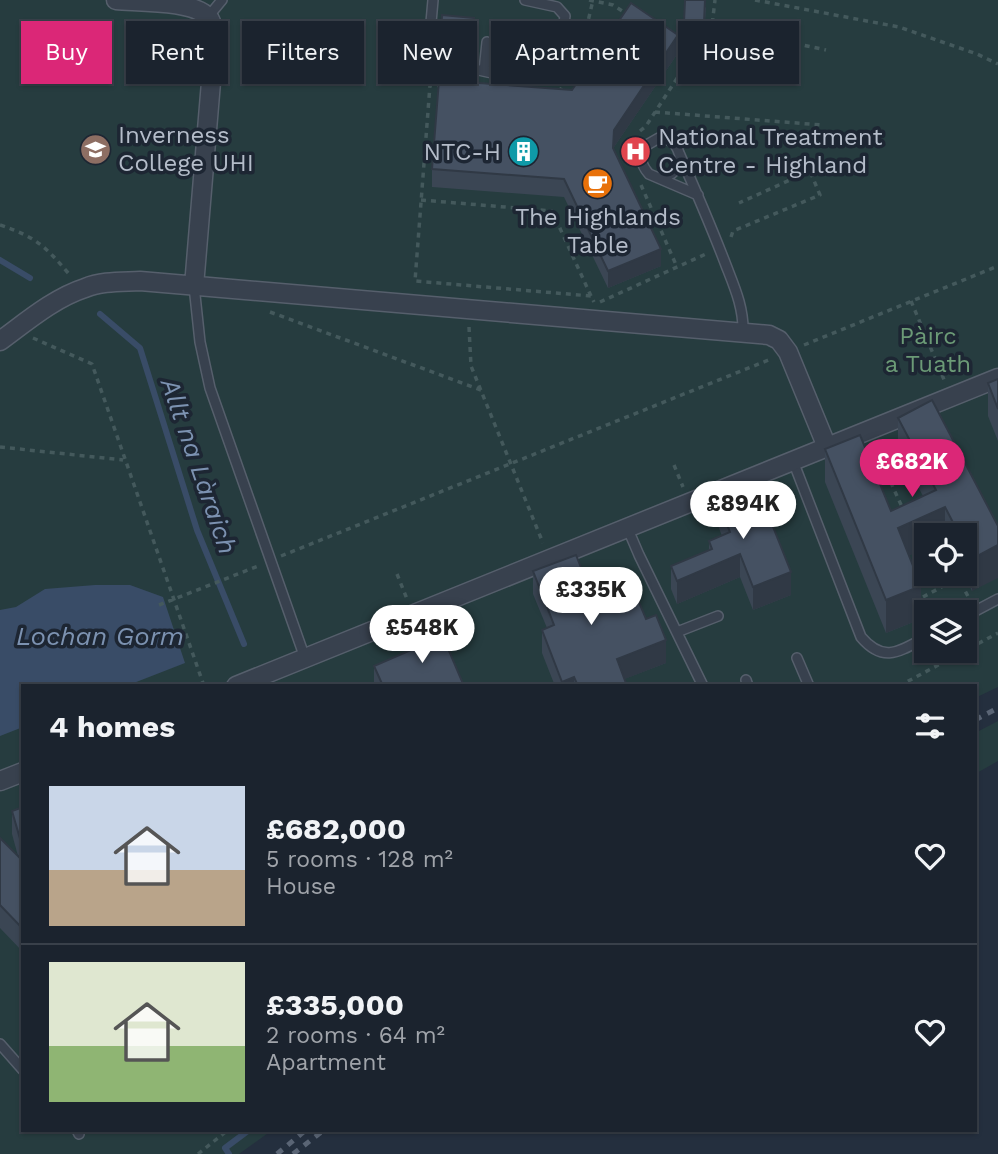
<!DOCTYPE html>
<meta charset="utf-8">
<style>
:root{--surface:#1b232e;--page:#282f3a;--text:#f1f3f6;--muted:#a0a4aa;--line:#39404a;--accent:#db2777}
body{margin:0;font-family:"Work Sans",sans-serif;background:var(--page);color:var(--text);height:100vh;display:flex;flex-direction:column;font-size:26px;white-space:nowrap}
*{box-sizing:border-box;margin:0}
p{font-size:23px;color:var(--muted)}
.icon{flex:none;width:38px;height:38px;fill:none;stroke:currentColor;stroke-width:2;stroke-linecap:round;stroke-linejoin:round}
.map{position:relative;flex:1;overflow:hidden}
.details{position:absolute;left:21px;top:684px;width:956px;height:448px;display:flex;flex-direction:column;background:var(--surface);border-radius:0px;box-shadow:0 2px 5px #0004,0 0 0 2px var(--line)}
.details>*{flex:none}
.guide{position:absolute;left:21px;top:21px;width:957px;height:63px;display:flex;gap:14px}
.tools{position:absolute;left:914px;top:523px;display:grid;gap:14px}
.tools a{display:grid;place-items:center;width:63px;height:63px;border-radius:0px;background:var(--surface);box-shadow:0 2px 5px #0004,0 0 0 2px var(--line);font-size:35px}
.price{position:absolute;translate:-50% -60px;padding:0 16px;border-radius:24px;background:#fff;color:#222;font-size:23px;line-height:46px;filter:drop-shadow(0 2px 4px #0008)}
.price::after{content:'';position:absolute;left:50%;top:42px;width:21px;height:16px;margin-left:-10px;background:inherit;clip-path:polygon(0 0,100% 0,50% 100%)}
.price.selected{background:var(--accent);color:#fff}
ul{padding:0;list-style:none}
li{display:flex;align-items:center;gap:21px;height:175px;padding:0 28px}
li+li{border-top:2px solid var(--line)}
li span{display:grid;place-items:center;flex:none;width:196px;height:140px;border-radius:0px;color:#555}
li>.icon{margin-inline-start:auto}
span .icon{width:84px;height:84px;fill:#fffc;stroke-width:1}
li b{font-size:30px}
h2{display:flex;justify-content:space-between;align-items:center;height:84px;padding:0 28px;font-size:30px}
.chip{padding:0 24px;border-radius:0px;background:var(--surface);box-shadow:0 2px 5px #0004,0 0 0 2px var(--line);font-size:24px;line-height:63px}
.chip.selected{background:var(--accent);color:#fff}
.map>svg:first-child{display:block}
.green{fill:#263c3f;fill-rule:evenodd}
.water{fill:#394c67}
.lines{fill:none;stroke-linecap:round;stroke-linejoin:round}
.stream{stroke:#394c67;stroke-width:6}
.service-casing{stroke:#565f6c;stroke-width:12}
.minor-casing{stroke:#565f6c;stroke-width:21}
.path{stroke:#44595c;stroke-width:3.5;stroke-dasharray:5 5;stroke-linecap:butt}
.service{stroke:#38414e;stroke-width:9}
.minor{stroke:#38414e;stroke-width:18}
.rail{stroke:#5a6575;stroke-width:5;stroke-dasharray:7 7;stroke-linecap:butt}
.wall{fill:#3b4654}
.shaded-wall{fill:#303945}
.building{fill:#455162;stroke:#303945;stroke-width:2}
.labels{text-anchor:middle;stroke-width:7;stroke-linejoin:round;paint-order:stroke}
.poi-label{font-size:24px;fill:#b4bcc9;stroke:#1d2633;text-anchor:start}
.park-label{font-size:24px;fill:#6b9a76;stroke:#1d2633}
.water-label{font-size:26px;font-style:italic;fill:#7c92b1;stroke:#1d2633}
</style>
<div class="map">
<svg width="998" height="1154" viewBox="0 0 998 1154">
<rect width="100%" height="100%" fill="#242f3e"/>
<path class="green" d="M0 0H998V687L975 698V686H23V1130L271 1131 239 1154H0ZM926 536H964V574H926ZM926 612H964V651H926Z
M998 721V761L975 774V733Z"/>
<path class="water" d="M95 585H130L163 597 185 663 126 686H23V727L0 736V610L16 607 45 589Z"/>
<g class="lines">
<path class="stream" d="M0 260 30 278
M100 314 140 348 197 530 244 644
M229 1154 225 1148 249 1130"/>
<defs>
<path id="service" d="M433 0 429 45 433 53C452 65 507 80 528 74 540 70 546 56 553 46 560 35 564 29 565 16L557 7 525 0
M208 17 222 0
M484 71 487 42
M659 178C672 177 681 168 680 155
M698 195 649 174C641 165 639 157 645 146L659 138C670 139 676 143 679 153 695 189 710 224 724 260 733 284 744 306 743 333
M194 286 200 342 210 388 305 658
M793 461 861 637C884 664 900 651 926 637
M627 527 639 555 703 686
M964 617 998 599
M677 632 718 616
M797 658 809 686
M746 680 748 686
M0 1044 23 1070
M77 1130 79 1134"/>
<path id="minor" d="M116 0C139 2 194 0 209 18 212 22 213 29 215 34L194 286
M0 341C26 322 54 298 85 288 102 281 121 282 140 281L769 335 779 340 788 352 827 447
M236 686 998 378
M0 781 23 772"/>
</defs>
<use href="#service" class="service-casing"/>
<use href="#minor" class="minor-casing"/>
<path class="path" d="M589 0 613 5 627 14
M755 0 899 27 977 54 998 64
M676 40 735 45 736 34 775 39 826 50
M710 43 715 0
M442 86 430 85 415 281 591 296 594 302
M559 92 579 60 593 0
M655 112 822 125
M640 131 646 126 700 43
M641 185 677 267
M421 200 552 211 591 296
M0 225C36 237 45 246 69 274
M731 237 733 231 820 195 810 171 739 203
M911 301 945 382
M600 302 708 253
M270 312 481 390
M469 327 471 366 543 543
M33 338 92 364 204 686
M804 345 998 266
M874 446 903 509
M0 447 123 460
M674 465 683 487
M281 556 771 359
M397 574 407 599
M956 574 970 600
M923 597 958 578
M159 605 258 566
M899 686 998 633
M198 1154 228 1130"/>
<use href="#service" class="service"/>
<use href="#minor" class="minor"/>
<path class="rail" d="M975 720 998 708
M277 1154 306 1130
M293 1154 324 1130"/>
</g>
<path class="wall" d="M706 7 704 35 684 33V22Z
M474 30 473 48 441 46V34Z
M678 53 614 147V150L661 266 608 288 564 197 432 187V169L572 90Z
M998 379V441L988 416V383Z
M898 418 998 526 972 591 963 574H964V536H926L909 556 921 619 886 633 825 482V449L891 511 923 496 898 450Z
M717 500 791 595 753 610 740 577 677 604 671 589V566L709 550V541L722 536 717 523Z
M533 571 598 610 646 619 666 663 624 679 627 686H555L542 653V630L547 628 533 594Z
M420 632 464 686H374V666L420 646Z
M23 807V952L0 928V838L18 856 12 834V811Z"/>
<path class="shaded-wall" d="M678 35V53L614 147 613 166 614 130Z
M661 249V266L608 288V271Z
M945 507V536H926V548L898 561V528Z
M998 545V578L972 591V559Z
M740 554V577L677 604V581Z
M791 572V595L753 610V587Z
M921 586V619L886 633V600Z
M666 640V663L617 682V659Z
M574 677V686H562V682Z"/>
<path class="building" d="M685 0H705L704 23 684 22Z
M631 3 678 35 614 130 613 148 661 249 608 271 564 179 432 169 439 80 572 90Z
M442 15 474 18 473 37 441 34Z
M998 379V409L988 383Z
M932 400 998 526V545L972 559 964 543V536H960L945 507 898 528 921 586 886 600 825 449 860 435 891 511 936 490 898 418Z
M756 484 791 572 753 587 740 554 677 581 671 566 712 549 709 541 730 532 717 500Z
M576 555 598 610 636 595 646 619 656 615 666 640 617 659 627 686H578L574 677 562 682 542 630 554 625 533 571Z
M438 625 464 686H383L374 666 425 644 420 632Z
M23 807V849L12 811Z
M0 838 23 861V929L0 905Z"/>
<defs>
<symbol id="university-disc" viewBox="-11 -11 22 22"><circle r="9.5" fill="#8d6e63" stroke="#1d2633"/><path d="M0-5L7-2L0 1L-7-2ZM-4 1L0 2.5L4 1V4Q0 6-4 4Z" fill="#fff"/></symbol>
<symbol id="hospital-disc" viewBox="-11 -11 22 22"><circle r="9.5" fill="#e0444e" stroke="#1d2633"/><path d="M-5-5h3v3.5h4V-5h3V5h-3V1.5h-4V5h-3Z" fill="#fff"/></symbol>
<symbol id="building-disc" viewBox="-11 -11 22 22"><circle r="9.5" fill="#0f9aa8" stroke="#1d2633"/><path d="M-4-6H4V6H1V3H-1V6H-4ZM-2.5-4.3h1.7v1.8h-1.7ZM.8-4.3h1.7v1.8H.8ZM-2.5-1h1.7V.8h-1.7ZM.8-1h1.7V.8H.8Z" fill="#fff"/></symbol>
<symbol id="cafe-disc" viewBox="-11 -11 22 22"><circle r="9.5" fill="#e8710a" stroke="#1d2633"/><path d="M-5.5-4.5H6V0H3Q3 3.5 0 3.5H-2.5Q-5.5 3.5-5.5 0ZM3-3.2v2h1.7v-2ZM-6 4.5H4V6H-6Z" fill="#fff"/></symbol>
</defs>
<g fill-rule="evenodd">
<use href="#university-disc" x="78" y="132" width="35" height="35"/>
<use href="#hospital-disc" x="618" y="134" width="35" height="35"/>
<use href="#building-disc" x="506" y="134" width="35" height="35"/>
<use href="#cafe-disc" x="580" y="166" width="35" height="35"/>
</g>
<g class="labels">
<g class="poi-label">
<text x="118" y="143">Inverness<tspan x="118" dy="28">College UHI</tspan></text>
<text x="658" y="145">National Treatment<tspan x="658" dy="28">Centre - Highland</tspan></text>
<text x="501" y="160" text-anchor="end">NTC-H</text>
<text x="598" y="225" text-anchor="middle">The Highlands<tspan x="598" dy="28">Table</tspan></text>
</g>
<g class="park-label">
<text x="928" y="344">Pàirc<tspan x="928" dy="28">a Tuath</tspan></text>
</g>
<g class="water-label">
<text transform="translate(199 466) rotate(71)" y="9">Allt na Làraich</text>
<text x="100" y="645">Lochan Gorm</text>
</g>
</g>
</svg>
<div class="tools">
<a><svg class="icon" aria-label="locate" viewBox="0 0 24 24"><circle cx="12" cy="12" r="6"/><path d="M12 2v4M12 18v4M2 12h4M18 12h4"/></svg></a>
<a><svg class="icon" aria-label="layers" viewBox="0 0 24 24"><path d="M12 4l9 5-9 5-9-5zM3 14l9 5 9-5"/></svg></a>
</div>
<b class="price selected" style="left:912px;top:499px">£682K</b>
<b class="price" style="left:743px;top:541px">£894K</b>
<b class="price" style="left:591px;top:627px">£335K</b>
<b class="price" style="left:422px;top:665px">£548K</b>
<div class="guide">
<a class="chip selected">Buy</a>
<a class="chip">Rent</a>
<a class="chip">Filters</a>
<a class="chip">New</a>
<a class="chip">Apartment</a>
<a class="chip">House</a>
</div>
<section class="details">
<h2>4 homes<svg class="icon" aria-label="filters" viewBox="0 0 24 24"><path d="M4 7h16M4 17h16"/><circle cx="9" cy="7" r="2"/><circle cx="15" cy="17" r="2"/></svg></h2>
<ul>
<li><span style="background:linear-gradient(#c9d6e8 60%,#b9a48a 0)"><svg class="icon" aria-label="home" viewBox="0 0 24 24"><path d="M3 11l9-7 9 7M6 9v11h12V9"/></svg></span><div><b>£682,000</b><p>5 rooms · 128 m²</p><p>House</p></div><svg class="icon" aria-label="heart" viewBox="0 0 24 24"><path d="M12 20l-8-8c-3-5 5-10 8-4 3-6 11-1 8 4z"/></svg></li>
<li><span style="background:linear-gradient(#dfe7d0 60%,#8fb573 0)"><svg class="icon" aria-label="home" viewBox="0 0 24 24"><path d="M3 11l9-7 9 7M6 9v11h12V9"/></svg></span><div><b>£335,000</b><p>2 rooms · 64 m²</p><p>Apartment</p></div><svg class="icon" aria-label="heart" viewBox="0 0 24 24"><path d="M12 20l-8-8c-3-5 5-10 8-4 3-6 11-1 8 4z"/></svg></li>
</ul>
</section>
</div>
